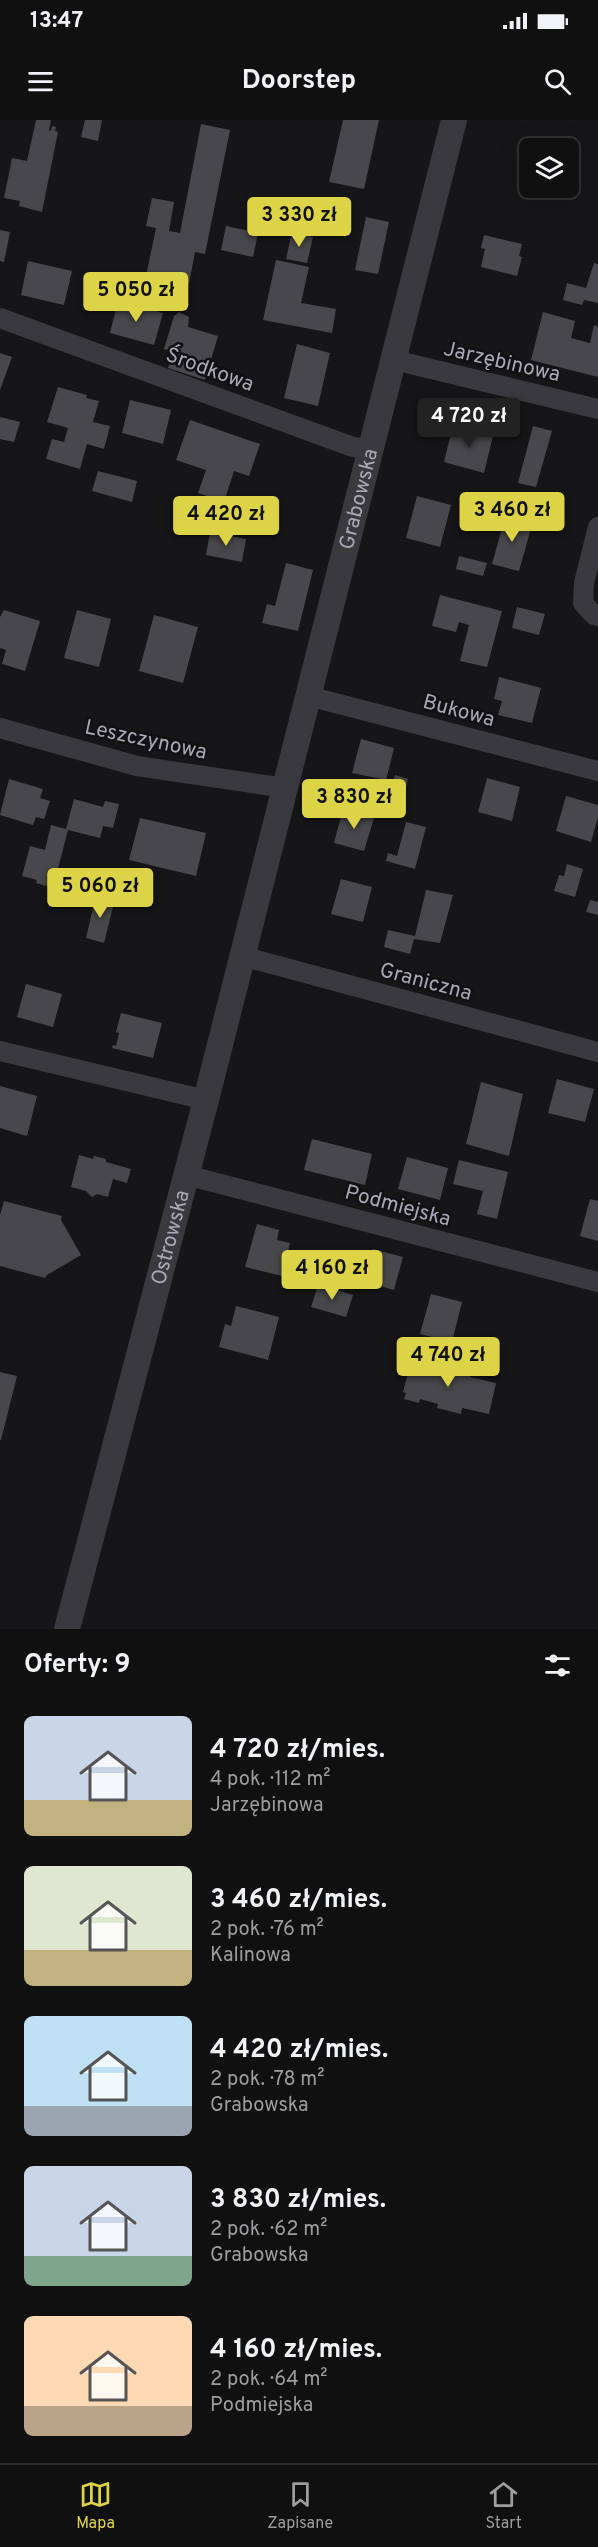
<!DOCTYPE html>
<html lang="pl">
<meta charset="utf-8">
<style>
:root{--surface:#101011;--page:#1e1e1f;--text:#f1f3f6;--muted:#9c9d9f;--line:#303031;--accent:#ddd347}
body{margin:0;font-family:Overpass,sans-serif;background:var(--page);color:var(--text);height:100vh;display:flex;flex-direction:column;font-size:22px;white-space:nowrap}
*{box-sizing:border-box;margin:0}
p{font-size:20px;color:var(--muted)}
.icon{flex:none;width:33px;height:33px;fill:none;stroke:currentColor;stroke-width:2;stroke-linecap:round;stroke-linejoin:round}
.map{position:relative;height:1509px;overflow:hidden}
.sheet{display:flex;flex-direction:column;background:var(--surface);flex:1}
.sheet>*{flex:none}
.tools{position:absolute;left:519px;top:18px;display:grid;gap:12px}
.tools a{display:grid;place-items:center;width:60px;height:60px;border-radius:9px;background:var(--surface);box-shadow:0 6px 24px #0002,0 0 0 2px var(--line);font-size:30px}
.price{position:absolute;translate:-50% -51px;padding:0 14px;border-radius:6px;background:var(--accent);color:#111;font-size:20px;line-height:39px;filter:drop-shadow(0 2px 3px #0008)}
.price::after{content:'';position:absolute;left:50%;top:36px;width:18px;height:14px;margin-left:-9px;background:inherit;clip-path:polygon(0 0,100% 0,50% 100%)}
.price.selected{background:#222;color:#fff}
ul{padding:0;list-style:none}
li{display:flex;align-items:center;gap:18px;height:150px;padding:0 24px}
li span{display:grid;place-items:center;flex:none;width:168px;height:120px;border-radius:9px;color:#555}
li>.icon{margin-inline-start:auto}
span .icon{width:72px;height:72px;fill:#fffc;stroke-width:1}
li b{font-size:26px}
h2{display:flex;justify-content:space-between;align-items:center;height:72px;padding:0 24px;font-size:26px}
.status{display:flex;justify-content:space-between;align-items:center;height:42px;padding:0 30px;background:var(--surface);direction:ltr}
.status svg{height:16px;fill:currentColor}
header{display:flex;justify-content:space-between;align-items:center;height:78px;padding:0 24px;background:var(--surface);font-size:27px;font-weight:700}
.tab-bar{display:flex;justify-content:space-around;align-items:center;height:84px;border-top:2px solid var(--line);background:var(--surface);font-size:16px;color:var(--muted)}
.tab-bar a{display:grid;justify-items:center;gap:3px}
.tab-bar .selected{color:var(--accent)}
.map>svg:first-child{display:block}
.building{fill:#48484c}
.lines{fill:none;stroke-linecap:round;stroke-linejoin:round}
.minor{stroke:#39393e;stroke-width:20}
.tertiary{stroke:#39393e;stroke-width:26}
.labels{text-anchor:middle;stroke-width:5;stroke-linejoin:round;paint-order:stroke}
.street-label{font-size:21px;fill:#a9a9b6;stroke:#111012}
</style>
<div class="status"><b>13:47</b><svg viewBox="0 0 49 12"><path d="M0 12V9h3v3zM5 12V6h3v6zM10 12V3h3v9zM15 12V0h3v12zM26 1h20v11H26zM47 4h2v5h-2z"/></svg></div>
<header><svg class="icon" aria-label="menu" viewBox="0 0 24 24"><path d="M4 6h16M4 12h16M4 18h16"/></svg>Doorstep<svg class="icon" aria-label="search" viewBox="0 0 24 24"><circle cx="10" cy="10" r="6"/><path d="M15 15l6 6"/></svg></header>
<div class="map">
<svg width="598" height="1509" viewBox="0 0 598 1509">
<rect width="100%" height="100%" fill="#161517"/>
<path class="building" d="M36 0H51L49 10 51 11 52 6 56 7 55 11 58 12 42 92 19 86 20 81 4 78 12 38 27 41Z
M85 0H102L98 21 81 17Z
M343 0H379L364 69 329 62Z
M201 4 230 10 205 134 195 132 189 164 146 156 156 108 146 106 152 78 174 82 169 111 180 113Z
M366 97 389 102 378 154 355 150Z
M226 106 258 113 253 137 221 130Z
M0 110 10 112 4 142 0 141Z
M292 112 313 117 307 143 286 139Z
M484 115 522 124 519 136 522 137 517 156 481 147 485 129 481 128Z
M276 140 309 147 301 183 336 189 332 213 263 200Z
M28 141 72 151 64 185 21 175Z
M594 143 598 144V183L584 180 582 185 563 180 567 163 586 168Z
M118 181 163 193 154 225 110 213Z
M179 192 189 197 188 207 218 216 205 260 168 248 173 232 164 229 174 196Z
M543 192 575 201 571 218 590 223 594 205 598 207V257L531 240Z
M297 224 330 233 318 286 284 278Z
M0 233 12 237 0 270Z
M58 267 87 275 86 278 99 281 93 302 110 306 104 329 87 324 80 349 46 339 52 319 64 322 68 308 47 302Z
M130 280 171 290 163 324 122 313Z
M0 297 20 302 14 322 0 319Z
M190 300 260 324 249 356 234 351 224 382 198 373 206 350 176 340Z
M453 305 493 316 484 353 444 342Z
M533 306 552 311 536 367 518 363Z
M98 351 137 361 132 382 92 371Z
M417 376 451 385 440 427 406 418Z
M506 394 533 401 519 451 492 444Z
M210 412 246 419 242 442 206 435Z
M459 436 487 443 483 456 456 449Z
M286 443 313 450 298 511 262 503 267 484 275 486Z
M440 475 502 491 487 547 460 541 469 505 459 502 456 512 432 506Z
M517 487 545 494 539 515 512 508Z
M4 490 40 501 25 551 2 544 6 530 0 528V497Z
M77 490 111 499 99 547 64 538Z
M154 495 198 507 183 563 139 551Z
M499 557 541 568 532 603 498 595 502 581 494 579Z
M361 619 394 628 386 660 352 653Z
M395 655 408 659 403 680 389 677Z
M487 658 520 667 512 701 478 692Z
M9 659 43 669 40 678 50 681 44 699 36 697 33 705 0 695Z
M566 676 598 685V697L591 722 556 711Z
M74 679 103 687 105 681 119 684 113 708 103 706 100 718 68 710 53 768 36 763 37 760 22 756 30 726 45 730 51 705 66 709Z
M343 689 374 698 364 731 334 723Z
M140 698 206 713 196 756 129 740Z
M406 702 426 707 415 749 386 741 388 733 397 736Z
M567 744 583 749 575 777 554 771 559 755 564 756Z
M341 759 372 767 363 802 331 794Z
M426 770 453 775 440 823 414 819 410 834 384 827 388 810 415 816Z
M96 775 115 779 104 823 86 818Z
M590 780 598 782V795L586 792Z
M26 864 62 874 53 907 17 897Z
M121 893 162 903 153 938 112 928 113 925 116 926 119 913 116 912Z
M557 959 594 969 585 1002 548 993Z
M481 962 523 974 509 1036 466 1024Z
M0 966 37 976 27 1016 0 1008Z
M312 1019 372 1034 365 1065 304 1050Z
M79 1035 93 1039 94 1036 106 1039V1042L131 1049 127 1063 113 1059 108 1077 97 1074 92 1077 86 1071 71 1067Z
M407 1037 448 1048 440 1080 398 1069Z
M459 1040 508 1052 497 1099 477 1094 483 1071 453 1064Z
M590 1079 598 1081V1121L580 1116Z
M4 1081 62 1096 61 1100 81 1135 47 1155 45 1158 0 1146V1095Z
M257 1104 279 1110 277 1120 290 1123 282 1156 245 1147Z
M373 1129 403 1137 394 1170 365 1162Z
M318 1165 353 1175 346 1197 311 1187Z
M431 1174 462 1182 452 1222 420 1214Z
M236 1186 279 1197 268 1240 219 1227 225 1204 231 1206Z
M412 1238 471 1252 470 1257 496 1263 489 1294 462 1288 461 1294 437 1288 438 1284 420 1279 419 1283 404 1279 406 1273 403 1272Z
M0 1252 17 1256 1 1320H0Z"/>
<g class="lines">
<path class="minor" d="M0 198 350 326 371 331
M394 240 598 289
M598 407 584 463 583 483 594 495 598 496
M308 576 598 651
M0 608 137 646 285 668
M242 836 598 932
M0 931 206 980
M186 1055 598 1162"/>
<path class="tertiary" id="s1" d="M67 1509 206 980 454 0"/>
</g>
<g class="labels">
<g class="street-label">
<text transform="translate(502 241) rotate(13)" y="7">Jarzębinowa</text>
<text transform="translate(210 249) rotate(20)" y="7">Środkowa</text>
<text dy="7" stroke="none"><textPath href="#s1" startOffset="1167">Grabowska</textPath></text>
<text transform="translate(459 590) rotate(15)" y="7">Bukowa</text>
<text transform="translate(146 619) rotate(12)" y="7">Leszczynowa</text>
<text transform="translate(426 861) rotate(15)" y="7">Graniczna</text>
<text transform="translate(398 1085) rotate(15)" y="7">Podmiejska</text>
<text dy="7" stroke="none"><textPath href="#s1" startOffset="405">Ostrowska</textPath></text>
</g>
</g>
</svg>
<div class="tools">
<a><svg class="icon" aria-label="layers" viewBox="0 0 24 24"><path d="M12 4l9 5-9 5-9-5zM3 14l9 5 9-5"/></svg></a>
</div>
<b class="price" style="left:299px;top:128px">3 330 zł</b>
<b class="price" style="left:136px;top:203px">5 050 zł</b>
<b class="price selected" style="left:469px;top:329px">4 720 zł</b>
<b class="price" style="left:512px;top:423px">3 460 zł</b>
<b class="price" style="left:226px;top:427px">4 420 zł</b>
<b class="price" style="left:354px;top:710px">3 830 zł</b>
<b class="price" style="left:100px;top:799px">5 060 zł</b>
<b class="price" style="left:332px;top:1181px">4 160 zł</b>
<b class="price" style="left:448px;top:1268px">4 740 zł</b>
</div>
<section class="sheet">
<h2>Oferty: 9<svg class="icon" aria-label="filters" viewBox="0 0 24 24"><path d="M4 7h16M4 17h16"/><circle cx="9" cy="7" r="2"/><circle cx="15" cy="17" r="2"/></svg></h2>
<ul>
<li><span style="background:linear-gradient(#c9d6e8 70%,#c2b280 0)"><svg class="icon" aria-label="home" viewBox="0 0 24 24"><path d="M3 11l9-7 9 7M6 9v11h12V9"/></svg></span><div><b>4 720 zł/mies.</b><p>4 pok. · 112 m²</p><p>Jarzębinowa</p></div></li>
<li><span style="background:linear-gradient(#dfe7d0 70%,#c2b280 0)"><svg class="icon" aria-label="home" viewBox="0 0 24 24"><path d="M3 11l9-7 9 7M6 9v11h12V9"/></svg></span><div><b>3 460 zł/mies.</b><p>2 pok. · 76 m²</p><p>Kalinowa</p></div></li>
<li><span style="background:linear-gradient(#bfe0f5 75%,#9aa5b1 0)"><svg class="icon" aria-label="home" viewBox="0 0 24 24"><path d="M3 11l9-7 9 7M6 9v11h12V9"/></svg></span><div><b>4 420 zł/mies.</b><p>2 pok. · 78 m²</p><p>Grabowska</p></div></li>
<li><span style="background:linear-gradient(#c9d6e8 75%,#7fa58c 0)"><svg class="icon" aria-label="home" viewBox="0 0 24 24"><path d="M3 11l9-7 9 7M6 9v11h12V9"/></svg></span><div><b>3 830 zł/mies.</b><p>2 pok. · 62 m²</p><p>Grabowska</p></div></li>
<li><span style="background:linear-gradient(#ffd9b3 75%,#b9a48a 0)"><svg class="icon" aria-label="home" viewBox="0 0 24 24"><path d="M3 11l9-7 9 7M6 9v11h12V9"/></svg></span><div><b>4 160 zł/mies.</b><p>2 pok. · 64 m²</p><p>Podmiejska</p></div></li>
</ul>
</section>
<nav class="tab-bar">
<a class="selected"><svg class="icon" aria-label="map" viewBox="0 0 24 24"><path d="M3 6l6-2 6 2 6-2v14l-6 2-6-2-6 2zM9 4v14M15 6v14"/></svg>Mapa</a>
<a><svg class="icon" aria-label="saved" viewBox="0 0 24 24"><path d="M7 4h10v16l-5-4-5 4z"/></svg>Zapisane</a>
<a><svg class="icon" aria-label="home" viewBox="0 0 24 24"><path d="M3 11l9-7 9 7M6 9v11h12V9"/></svg>Start</a>
</nav>
